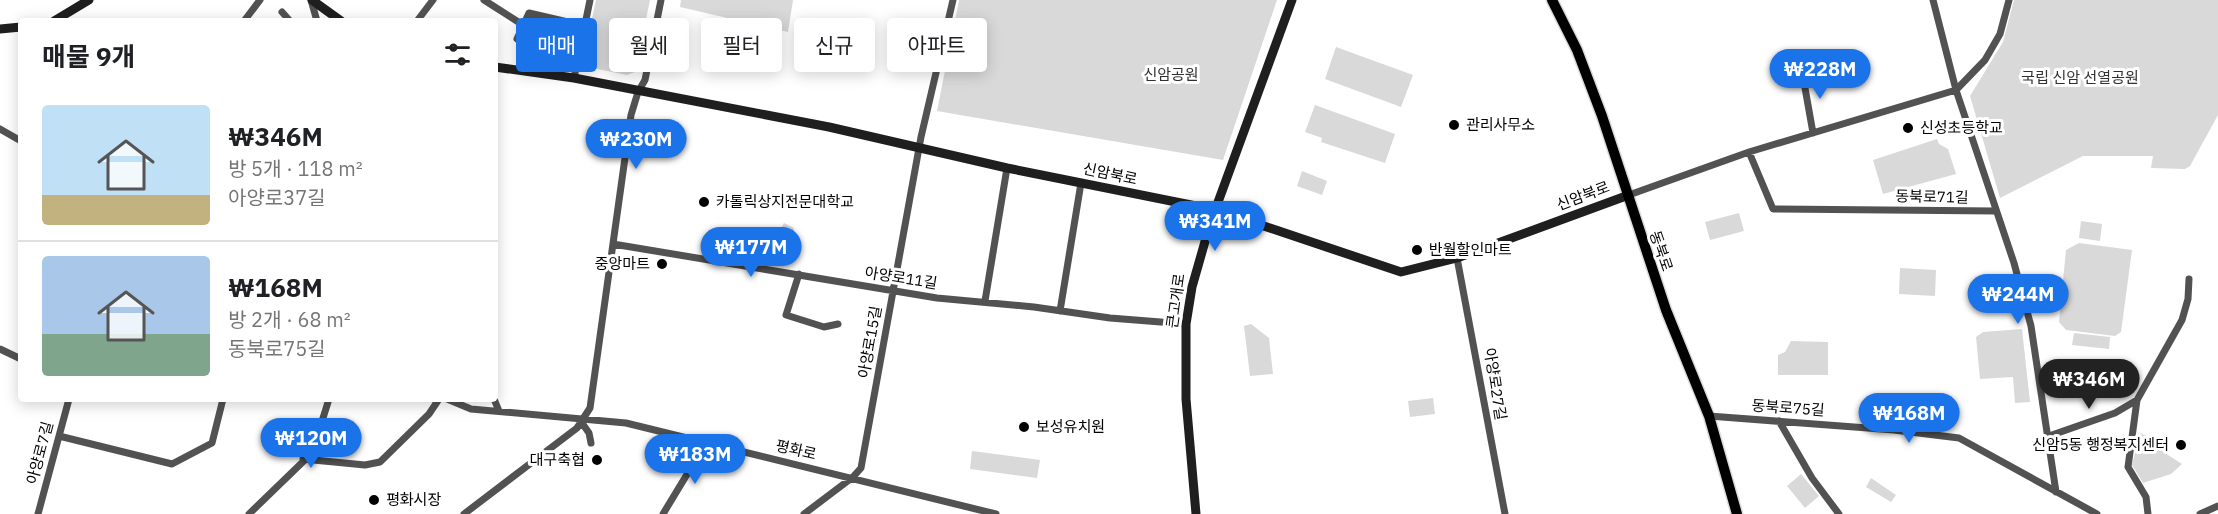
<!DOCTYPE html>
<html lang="ko">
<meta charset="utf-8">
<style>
:root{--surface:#fff;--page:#f2f2f2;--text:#202124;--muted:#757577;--line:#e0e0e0;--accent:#1a73e8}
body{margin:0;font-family:"IBM Plex Sans","Noto Sans KR",sans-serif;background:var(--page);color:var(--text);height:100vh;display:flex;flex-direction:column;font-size:22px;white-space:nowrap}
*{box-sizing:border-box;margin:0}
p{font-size:20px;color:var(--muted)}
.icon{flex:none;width:33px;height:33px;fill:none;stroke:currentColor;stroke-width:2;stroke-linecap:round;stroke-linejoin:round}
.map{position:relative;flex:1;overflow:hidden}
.details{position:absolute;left:18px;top:18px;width:480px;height:384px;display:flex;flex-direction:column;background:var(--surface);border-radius:6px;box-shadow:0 3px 15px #0003}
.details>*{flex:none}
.guide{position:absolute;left:516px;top:18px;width:570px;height:54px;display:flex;gap:12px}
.price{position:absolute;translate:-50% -51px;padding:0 14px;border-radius:21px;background:var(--accent);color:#fff;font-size:20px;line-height:39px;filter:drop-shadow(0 2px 3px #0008)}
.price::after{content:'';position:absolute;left:50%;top:36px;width:18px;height:14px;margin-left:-9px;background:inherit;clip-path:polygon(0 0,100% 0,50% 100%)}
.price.current{background:#222;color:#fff}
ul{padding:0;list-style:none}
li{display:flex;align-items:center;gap:18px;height:150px;padding:0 24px}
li+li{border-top:2px solid var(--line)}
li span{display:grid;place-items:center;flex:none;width:168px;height:120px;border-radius:6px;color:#555}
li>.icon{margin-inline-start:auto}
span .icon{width:72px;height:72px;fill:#fffc;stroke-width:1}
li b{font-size:26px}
h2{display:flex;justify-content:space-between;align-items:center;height:72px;padding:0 24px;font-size:26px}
.pill{padding:0 21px;border-radius:6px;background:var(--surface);box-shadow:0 3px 15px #0003;font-size:21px;line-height:54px}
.pill.current{background:var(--accent);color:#fff}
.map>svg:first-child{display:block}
.green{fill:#d9d9d9}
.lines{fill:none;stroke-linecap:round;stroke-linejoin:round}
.primary-casing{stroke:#dbdbdb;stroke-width:13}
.street{stroke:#525252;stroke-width:7}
.secondary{stroke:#1f1f1f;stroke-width:9}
.primary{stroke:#000;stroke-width:10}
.poi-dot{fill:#000;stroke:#fff;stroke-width:2}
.labels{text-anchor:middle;stroke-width:6;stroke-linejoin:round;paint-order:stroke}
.park-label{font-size:15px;fill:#303030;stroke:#fff}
.poi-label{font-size:15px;fill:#000;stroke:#fff;text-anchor:start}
.street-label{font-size:15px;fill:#000;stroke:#fff}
</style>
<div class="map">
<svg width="2218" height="514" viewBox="0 0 2218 514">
<rect width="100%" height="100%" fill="#fff"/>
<path class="green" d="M596 0H650L635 72 627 75 582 66Z
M681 0H793L788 32 680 7Z
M959 0H1277L1223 160 937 111Z
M2014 0H2218V115L2190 166 2185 169 2151 168 2153 156H2083L2000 198 1970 96 2003 42Z
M1336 47 1413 75 1401 107 1325 79Z
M1315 105 1395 134 1385 163 1321 142 1322 138 1305 132Z
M1937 139 1939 144 1948 149 1956 174 1883 194 1873 160Z
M1302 171 1327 181 1322 195 1297 186Z
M1739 213 1744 231 1710 240 1705 222Z
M2081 221 2102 224 2100 241 2079 238Z
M784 223 794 228 789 250 781 247 784 240 777 235Z
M2079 243 2132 250 2121 332 2115 336 2066 330 2059 322 2066 250Z
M1900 268 1936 270 1935 296 1899 294Z
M1251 324 1269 338 1273 374 1250 376 1244 326Z
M2022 329 2030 402 2015 403 2013 377 1980 379 1976 337 1983 332Z
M2074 333 2110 337 2109 349 2072 345Z
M1791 341 1828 342V375H1778V355L1785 352Z
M1433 398 1435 414 1410 417 1408 401Z
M2140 433 2154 439 2151 444 2182 464 2171 474 2143 483 2132 465Z
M972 451 1040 460 1037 478 970 469Z
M1801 474 1819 496 1805 508 1787 486Z
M1871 478 1896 495 1891 502 1866 487Z"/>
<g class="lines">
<defs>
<path id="primary" d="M1552 0 1577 50 1602 116 1666 310 1709 416 1737 514"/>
</defs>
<use href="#primary" class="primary-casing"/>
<path class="street" d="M311 0 317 21
M484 0 523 25
M1933 0 1956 90
M282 12 290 21
M244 21 260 0
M417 21 433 0
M517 39 529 13 585 26
M1802 71 1813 133
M574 78 590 0
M1956 90 1985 60 2000 34 2009 0
M0 129 21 141
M1749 152 1956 90 2014 263 2031 326 2056 492
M1626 196 1749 152 1773 209 1995 211
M613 244 937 298 1034 307 1110 318 1186 324
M1457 258 1505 514
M799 274 786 315 824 327 838 324
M985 301 1007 168
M1060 311 1081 183
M0 349 21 359
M447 399 471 409 626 423 996 514
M494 399 499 411
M1709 416 1894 430 1959 438 2097 514
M1779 421 1812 478 1839 514
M582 423 589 433 591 443
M59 436 172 464 212 443 223 399
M2049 436 2115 413 2137 400
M303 459 365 465 380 462 429 414 439 399
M38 514 69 399
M249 514 312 453 329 399
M464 514 577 428 590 408 631 115 638 92 645 80 661 0
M663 514 706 443
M804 514 853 477 861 468 921 137 953 0
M2148 514 2146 497 2128 467 2137 400 2182 320 2188 299 2189 279
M2200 514 2218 506"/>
<path class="secondary" d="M312 0 341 21
M54 21 89 0
M0 29 21 27
M495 67 574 78 829 127 1007 168 1216 210 1401 272 1457 258 1626 196
M1196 514 1186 399V324L1192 287 1210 224 1292 0"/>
<use href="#primary" class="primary"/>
</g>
<g class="poi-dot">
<circle cx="1454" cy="125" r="6"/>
<circle cx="1908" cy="128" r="6"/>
<circle cx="704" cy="202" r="6"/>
<circle cx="1417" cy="250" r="6"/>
<circle cx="662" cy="264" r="6"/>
<circle cx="1024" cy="427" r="6"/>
<circle cx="2181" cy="445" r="6"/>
<circle cx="597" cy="460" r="6"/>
<circle cx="374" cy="500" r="6"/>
</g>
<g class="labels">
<g class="park-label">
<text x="1171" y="80">신암공원</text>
<text x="2080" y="83">국립 신암 선열공원</text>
</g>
<g class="poi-label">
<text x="1466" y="130">관리사무소</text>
<text x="1920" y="133">신성초등학교</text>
<text x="716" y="207">카톨릭상지전문대학교</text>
<text x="1429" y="255">반월할인마트</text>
<text x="650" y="269" text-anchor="end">중앙마트</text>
<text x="1036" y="432">보성유치원</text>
<text x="2169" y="450" text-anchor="end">신암5동 행정복지센터</text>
<text x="585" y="465" text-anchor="end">대구축협</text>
<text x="386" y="505">평화시장</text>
</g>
<g class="street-label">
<text transform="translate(1110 174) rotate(12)" y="5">신암북로</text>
<text transform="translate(1583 196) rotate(-21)" y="5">신암북로</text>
<text transform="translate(1932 197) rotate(1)" y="5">동북로71길</text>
<text transform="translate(1661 251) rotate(71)" y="5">동북로</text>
<text transform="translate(901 278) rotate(9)" y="5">아양로11길</text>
<text transform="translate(1176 301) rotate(-82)" y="5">큰고개로</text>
<text transform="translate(870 342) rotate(-80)" y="5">아양로15길</text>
<text transform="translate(1495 384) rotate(81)" y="5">아양로27길</text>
<text transform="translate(1788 408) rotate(4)" y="5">동북로75길</text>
<text transform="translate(796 450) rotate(13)" y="5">평화로</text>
<text transform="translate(40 453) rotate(-75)" y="5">아양로7길</text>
</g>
</g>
</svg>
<b class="price" style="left:1820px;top:100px">₩228M</b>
<b class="price" style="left:636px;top:170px">₩230M</b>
<b class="price" style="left:1215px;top:252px">₩341M</b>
<b class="price" style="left:751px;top:278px">₩177M</b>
<b class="price" style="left:2018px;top:325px">₩244M</b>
<b class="price current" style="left:2089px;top:410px">₩346M</b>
<b class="price" style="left:1909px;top:444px">₩168M</b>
<b class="price" style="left:311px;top:469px">₩120M</b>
<b class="price" style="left:695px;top:485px">₩183M</b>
<div class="guide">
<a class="pill current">매매</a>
<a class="pill">월세</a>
<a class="pill">필터</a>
<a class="pill">신규</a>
<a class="pill">아파트</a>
</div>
<section class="details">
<h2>매물 9개<svg class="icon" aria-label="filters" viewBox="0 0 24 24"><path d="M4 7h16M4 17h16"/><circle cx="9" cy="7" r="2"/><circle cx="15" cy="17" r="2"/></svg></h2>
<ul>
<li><span style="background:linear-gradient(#bfe0f5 75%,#c2b280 0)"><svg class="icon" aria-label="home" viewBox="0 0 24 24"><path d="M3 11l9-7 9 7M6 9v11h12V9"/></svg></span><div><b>₩346M</b><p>방 5개 · 118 m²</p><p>아양로37길</p></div></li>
<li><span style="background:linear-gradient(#a9c7e8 65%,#7fa58c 0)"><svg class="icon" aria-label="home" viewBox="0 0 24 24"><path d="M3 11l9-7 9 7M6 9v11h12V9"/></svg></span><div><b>₩168M</b><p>방 2개 · 68 m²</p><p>동북로75길</p></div></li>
</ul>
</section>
</div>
